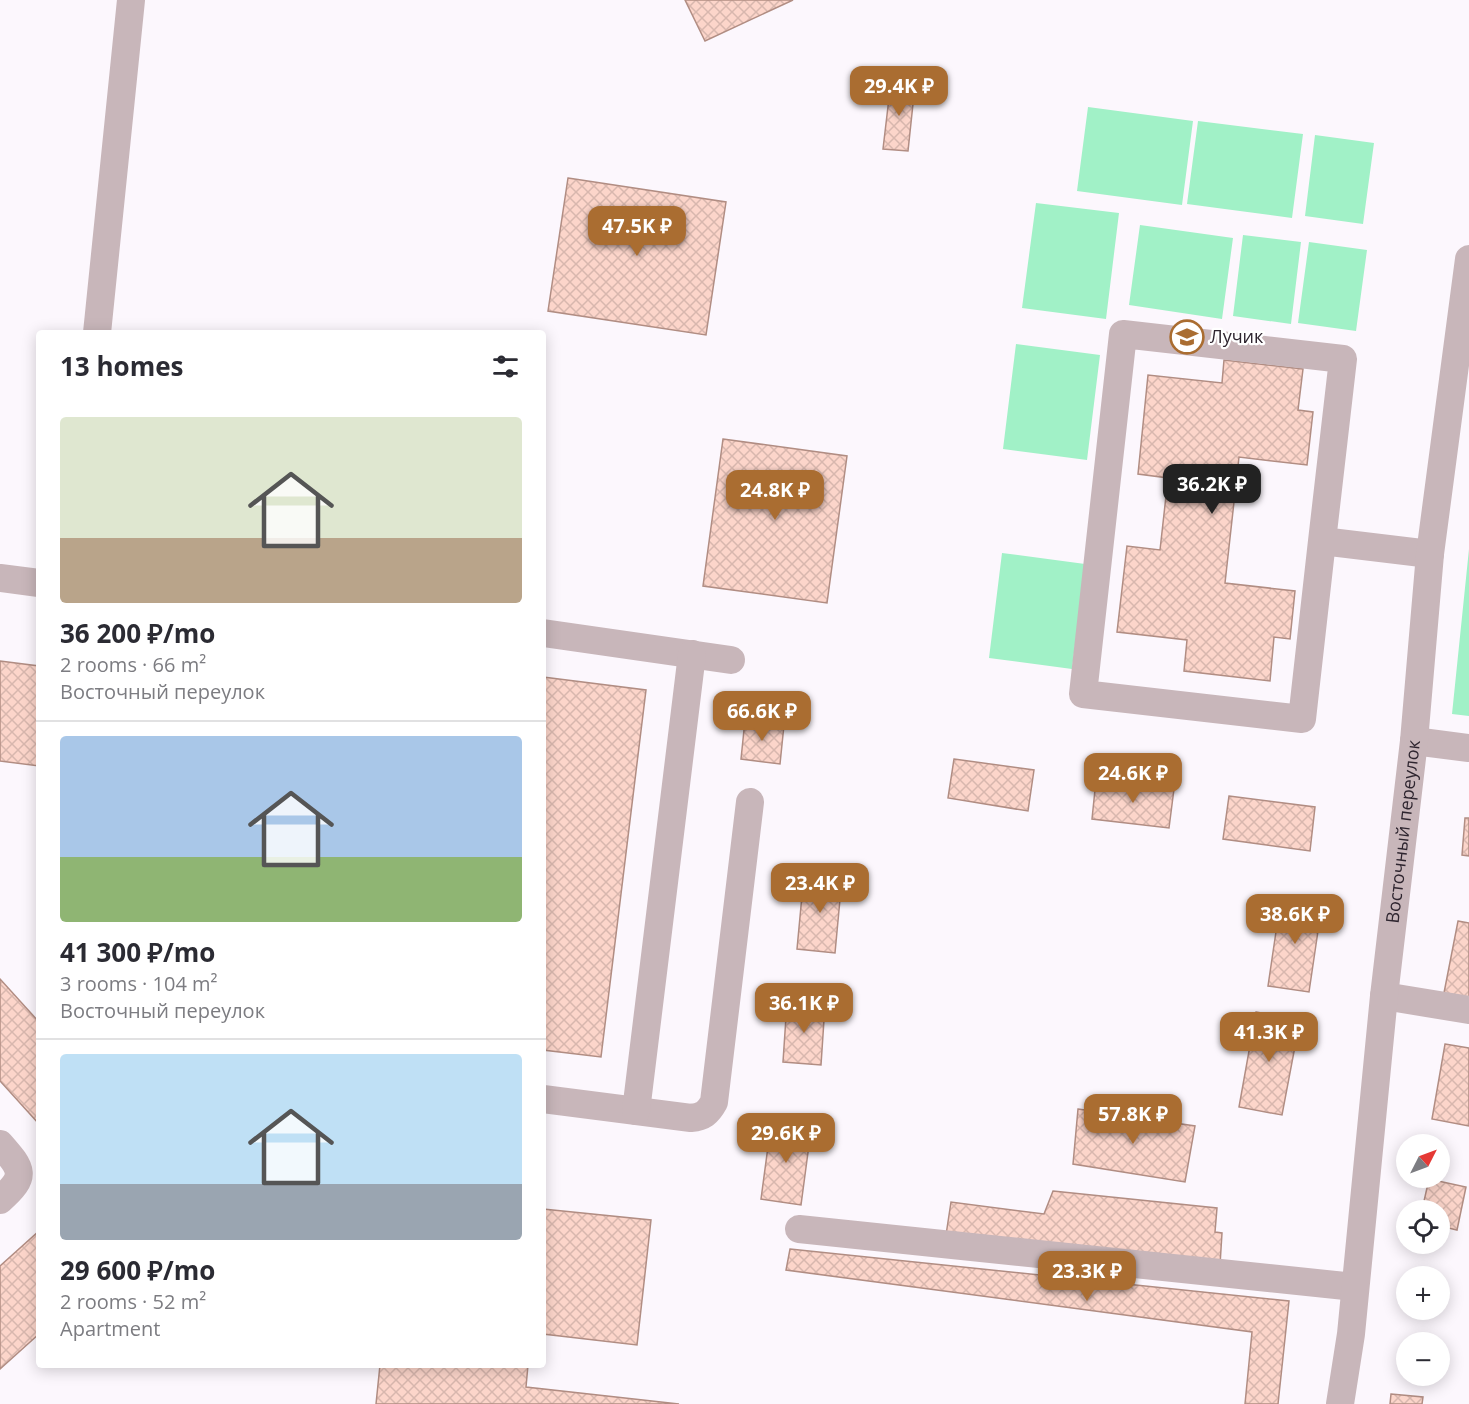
<!DOCTYPE html>
<meta charset="utf-8">
<style>
:root{--surface:#fff;--page:#f2f2f3;--text:#2b2b33;--muted:#7c7c81;--line:#e1e1e2;--accent:#aa6d31}
body{margin:0;font-family:"Open Sans",sans-serif;background:var(--page);color:var(--text);height:100vh;display:flex;flex-direction:column;font-size:22px;white-space:nowrap}
*{box-sizing:border-box;margin:0}
p{font-size:20px;color:var(--muted)}
.icon{flex:none;width:33px;height:33px;fill:none;stroke:currentColor;stroke-width:2;stroke-linecap:round;stroke-linejoin:round}
.map{position:relative;flex:1;overflow:hidden}
.side{position:absolute;left:36px;top:330px;width:510px;height:1038px;display:flex;flex-direction:column;background:var(--surface);border-radius:6px;box-shadow:0 3px 15px #0003}
.side>*{flex:none}
.needle{width:39px;rotate:48deg}
.tools{position:absolute;left:1396px;top:1134px;display:grid;gap:12px}
.tools a{display:grid;place-items:center;width:54px;height:54px;border-radius:50%;background:var(--surface);box-shadow:0 3px 15px #0003;font-size:30px}
.price{position:absolute;translate:-50% -51px;padding:0 14px;border-radius:12px;background:var(--accent);color:#fff;font-size:20px;line-height:39px;filter:drop-shadow(0 2px 3px #0008)}
.price::after{content:'';position:absolute;left:50%;top:36px;width:18px;height:14px;margin-left:-9px;background:inherit;clip-path:polygon(0 0,100% 0,50% 100%)}
.price.on{background:#222;color:#fff}
ul{padding:0;list-style:none}
li{display:grid;align-content:center;gap:12px;height:318px;padding:0 24px}
li+li{border-top:2px solid var(--line)}
li span{display:grid;place-items:center;height:186px;border-radius:6px;color:#555}
li>.icon{margin-inline-start:auto}
span .icon{width:108px;height:108px;fill:#fffc;stroke-width:1}
li b{font-size:26px}
h2{display:flex;justify-content:space-between;align-items:center;height:72px;padding:0 24px;font-size:26px}
.map>svg:first-child{display:block}
.park{fill:#a1f1c7}
.building{fill:url(#building-cross-hatch);stroke:#b18d83;stroke-width:1.5}
.lines{fill:none;stroke-linecap:round;stroke-linejoin:round}
.minor{stroke:#c8b6ba;stroke-width:28}
.labels{text-anchor:middle;stroke-width:4.5;stroke-linejoin:round;paint-order:stroke}
.poi-label{font-size:18px;fill:#2e252f;stroke:#fff;text-anchor:start}
.street-label{font-size:18px;fill:#2e252f;stroke:#fff}
</style>
<div class="map">
<svg width="1469" height="1404" viewBox="0 0 1469 1404">
<defs>
<pattern id="building-cross-hatch" width="8" height="8" patternUnits="userSpaceOnUse" patternTransform="scale(1.5)"><rect width="8" height="8" fill="#fcd5ca"/><path d="M0 0l8 8M0 8l8-8" fill="none" stroke="#d8b7ae"/></pattern>
</defs>
<rect width="100%" height="100%" fill="#fcf7fd"/>
<path class="park" d="M1088 107 1193 121 1182 205 1077 191Z
M1198 121 1303 134 1292 218 1187 204Z
M1315 135 1374 143 1363 224 1305 216Z
M1036 203 1119 213 1106 319 1022 308Z
M1140 225 1233 238 1222 319 1129 305Z
M1243 235 1301 242 1291 324 1233 316Z
M1309 242 1367 250 1356 331 1298 323Z
M1016 344 1100 355 1087 460 1003 449Z
M1469 549V716L1452 714Z
M1002 553 1085 564 1072 669 989 658Z"/>
<path class="building" d="M685 0H793L705 41Z
M891 81 915 85 908 151 883 149Z
M568 178 726 202 706 335 548 311Z
M1224 360 1303 369 1298 410 1313 412 1307 465 1239 457 1225 583 1295 591 1290 639 1274 637 1270 681 1184 671 1187 640 1117 632 1127 546 1160 550 1168 478 1138 474 1148 375 1222 383Z
M723 439 847 456 827 603 703 586Z
M0 661 39 666V766L0 761Z
M543 677 646 690 601 1057 543 1050Z
M745 720 784 725 780 764 741 759Z
M954 759 1034 770 1028 811 948 798Z
M1096 780 1174 789 1169 828 1092 819Z
M1229 796 1315 807 1310 851 1223 839Z
M1465 818H1469V856L1462 855Z
M804 874 842 878 835 953 797 949Z
M1281 898 1322 904 1309 992 1268 986Z
M1458 921 1469 923V1003L1443 998Z
M0 979 39 1022V1124L0 1081Z
M787 1002 825 1005 821 1065 783 1062Z
M1256 1012 1300 1020 1282 1115 1239 1107Z
M1445 1044 1469 1048V1126L1432 1119Z
M1078 1109 1195 1126 1185 1182 1073 1164Z
M771 1124 811 1130 801 1205 761 1199Z
M1429 1179 1466 1187 1457 1230 1440 1226V1210H1422Z
M1053 1191 1217 1208 1215 1232 1222 1233 1220 1265 946 1235 951 1202 1044 1214Z
M543 1209 651 1220 637 1345 543 1334Z
M39 1231V1334L0 1369V1266Z
M790 1249 1289 1301 1278 1404H1245L1252 1332 786 1270Z
M380 1365H528L526 1387 679 1404H376Z
M1391 1394 1423 1397 1422 1404H1390Z"/>
<g class="lines">
<g class="minor">
<path d="M97 333 131 0"/>
<path d="M1322 541 1343 359 1123 334 1083 694 1302 719 1322 541 1430 554"/>
<path d="M0 578 39 583"/>
<path d="M543 633 731 660"/>
<path d="M1414 741 1469 748"/>
<path d="M1384 996 1469 1010"/>
<path d="M543 1099 691 1118C703 1117 708 1113 714 1102L750 802"/>
<path d="M636 1111 692 654"/>
<path d="M0 1144C23 1170 27 1176 0 1200"/>
<path d="M799 1229 1355 1287"/>
<path id="s1" d="M1340 1404 1351 1334 1384 996 1414 741 1430 554 1469 259"/>
</g>
</g>
<defs>
<symbol id="school-ring" viewBox="-11 -11 22 22"><circle r="9.5" fill="#fff" stroke="#aa6d31" stroke-width="1.5"/><path d="M0-5L7-2L0 1L-7-2ZM-4 1L0 2.5L4 1V4Q0 6-4 4Z" fill="#aa6d31"/></symbol>
</defs>
<g fill-rule="evenodd">
<use href="#school-ring" x="1168" y="318" width="38" height="38"/>
</g>
<g class="labels">
<g class="poi-label">
<text x="1210" y="343">Лучик</text>
</g>
<g class="street-label">
<text dy="6" stroke="none"><textPath href="#s1" startOffset="576">Восточный переулок</textPath></text>
</g>
</g>
</svg>
<div class="tools">
<a><svg class="needle" viewBox="-14 -14 28 28"><path d="M0-13l5 13h-10z" fill="#e53935"/><path d="M0 13l5-13h-10z" fill="#7c7c81"/></svg></a>
<a><svg class="icon" aria-label="locate" viewBox="0 0 24 24"><circle cx="12" cy="12" r="6"/><path d="M12 2v4M12 18v4M2 12h4M18 12h4"/></svg></a>
<a>+</a>
<a>−</a>
</div>
<b class="price" style="left:899px;top:117px">29.4K ₽</b>
<b class="price" style="left:637px;top:257px">47.5K ₽</b>
<b class="price on" style="left:1212px;top:515px">36.2K ₽</b>
<b class="price" style="left:775px;top:521px">24.8K ₽</b>
<b class="price" style="left:762px;top:742px">66.6K ₽</b>
<b class="price" style="left:1133px;top:804px">24.6K ₽</b>
<b class="price" style="left:820px;top:914px">23.4K ₽</b>
<b class="price" style="left:1295px;top:945px">38.6K ₽</b>
<b class="price" style="left:804px;top:1034px">36.1K ₽</b>
<b class="price" style="left:1269px;top:1063px">41.3K ₽</b>
<b class="price" style="left:1133px;top:1145px">57.8K ₽</b>
<b class="price" style="left:786px;top:1164px">29.6K ₽</b>
<b class="price" style="left:1087px;top:1302px">23.3K ₽</b>
<section class="side">
<h2>13 homes<svg class="icon" aria-label="filters" viewBox="0 0 24 24"><path d="M4 7h16M4 17h16"/><circle cx="9" cy="7" r="2"/><circle cx="15" cy="17" r="2"/></svg></h2>
<ul>
<li><span style="background:linear-gradient(#dfe7d0 65%,#b9a48a 0)"><svg class="icon" aria-label="home" viewBox="0 0 24 24"><path d="M3 11l9-7 9 7M6 9v11h12V9"/></svg></span><div><b>36 200 ₽/mo</b><p>2 rooms · 66 m²</p><p>Восточный переулок</p></div></li>
<li><span style="background:linear-gradient(#a9c7e8 65%,#8fb573 0)"><svg class="icon" aria-label="home" viewBox="0 0 24 24"><path d="M3 11l9-7 9 7M6 9v11h12V9"/></svg></span><div><b>41 300 ₽/mo</b><p>3 rooms · 104 m²</p><p>Восточный переулок</p></div></li>
<li><span style="background:linear-gradient(#bfe0f5 70%,#9aa5b1 0)"><svg class="icon" aria-label="home" viewBox="0 0 24 24"><path d="M3 11l9-7 9 7M6 9v11h12V9"/></svg></span><div><b>29 600 ₽/mo</b><p>2 rooms · 52 m²</p><p>Apartment</p></div></li>
</ul>
</section>
</div>
